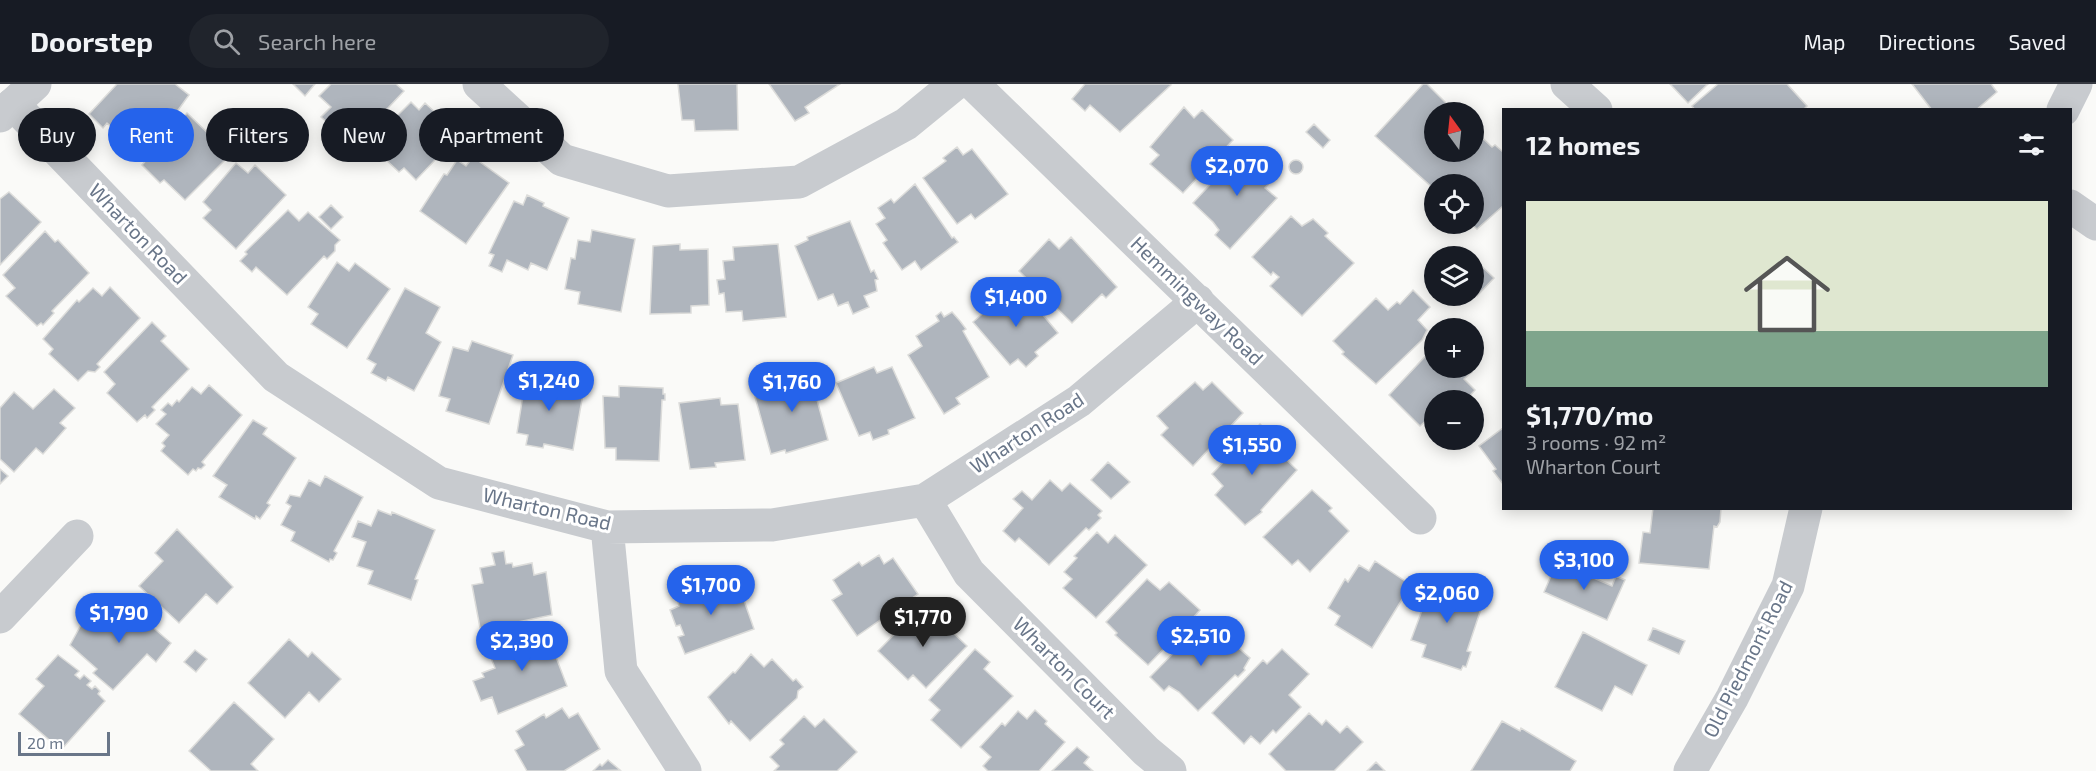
<!DOCTYPE html>
<meta charset="utf-8">
<style>
:root{--surface:#171b24;--page:#20242c;--text:#f1f3f6;--muted:#9ea1a6;--line:#363941;--accent:#2563eb}
body{margin:0;font-family:"Exo 2",sans-serif;background:var(--page);color:var(--text);height:100vh;display:flex;flex-direction:column;font-size:22px;white-space:nowrap}
*{box-sizing:border-box;margin:0}
p{font-size:20px;color:var(--muted)}
.icon{flex:none;width:33px;height:33px;fill:none;stroke:currentColor;stroke-width:2;stroke-linecap:round;stroke-linejoin:round}
.map{position:relative;flex:1;overflow:hidden}
.side{position:absolute;left:1502px;top:24px;width:570px;height:402px;display:flex;flex-direction:column;background:var(--surface);border-radius:0px;box-shadow:0 3px 15px #0003}
.side>*{flex:none}
.guide{position:absolute;left:18px;top:24px;width:570px;height:54px;display:flex;gap:12px}
.needle{width:39px;rotate:345deg}
.tools{position:absolute;left:1424px;top:18px;display:grid;gap:12px}
.tools a{display:grid;place-items:center;width:60px;height:60px;border-radius:50%;background:var(--surface);box-shadow:0 3px 15px #0003;font-size:30px}
.scale{position:absolute;left:18px;bottom:15px;width:92px;box-sizing:border-box;padding-left:6px;border:3px solid #697689;border-top:0;font-size:16px;line-height:21px;white-space:nowrap;color:#697689;-webkit-text-stroke:4px #fff;paint-order:stroke}
.price{position:absolute;translate:-50% -51px;padding:0 14px;border-radius:21px;background:var(--accent);color:#fff;font-size:20px;line-height:39px;filter:drop-shadow(0 2px 3px #0008)}
.price::after{content:'';position:absolute;left:50%;top:36px;width:18px;height:14px;margin-left:-9px;background:inherit;clip-path:polygon(0 0,100% 0,50% 100%)}
.price.on{background:#222;color:#fff}
ul{padding:0;list-style:none}
li{display:grid;align-content:center;gap:12px;height:318px;padding:0 24px}
li span{display:grid;place-items:center;height:186px;border-radius:0px;color:#555}
li>.icon{margin-inline-start:auto}
span .icon{width:108px;height:108px;fill:#fffc;stroke-width:1}
li b{font-size:26px}
h2{display:flex;justify-content:space-between;align-items:center;height:72px;padding:0 24px;font-size:26px}
.tag{padding:0 21px;border-radius:27px;background:var(--surface);box-shadow:0 3px 15px #0003;font-size:21px;line-height:54px}
.tag.on{background:var(--accent);color:#fff}
header{display:flex;align-items:center;gap:36px;box-sizing:border-box;height:84px;padding:0 30px;background:var(--surface);border-bottom:2px solid var(--line)}
header strong{font-size:28px}
nav{display:flex;gap:33px;margin-inline-start:auto;font-size:21px}
.search{width:420px;height:54px;background:var(--page);display:flex;align-items:center;gap:15px;box-sizing:border-box;padding:0 21px;border-radius:33px;color:var(--muted);font-size:22px}
.map>svg:first-child{display:block}
.building{fill:#afb5bd;stroke:#dcdcda;stroke-width:1.5}
.lines{fill:none;stroke-linecap:round;stroke-linejoin:round}
.minor{stroke:#c8cbcf;stroke-width:33}
.tertiary{stroke:#c8cbcf;stroke-width:33}
.labels{text-anchor:middle;stroke-width:6;stroke-linejoin:round;paint-order:stroke}
.street-label{font-size:20px;fill:#697689;stroke:#fff}
</style>
<header>
<strong>Doorstep</strong>
<div class="search"><svg class="icon" aria-label="search" viewBox="0 0 24 24"><circle cx="10" cy="10" r="6"/><path d="M15 15l6 6"/></svg>Search here</div>
<nav><a>Map</a><a>Directions</a><a>Saved</a></nav>
</header>
<div class="map">
<svg width="2096" height="687" viewBox="0 0 2096 687">
<rect width="100%" height="100%" fill="#fafaf8"/>
<path class="building" d="M117 0H175L189 11 176 29 174 27 136 65 107 39 103 44 89 30Z
M293 0H315L305 12Z
M331 0H396L404 7 353 61 321 33 331 23 319 12Z
M678 0H737L738 46 695 47 694 36H682Z
M769 0H840L805 23 809 29 795 37Z
M1085 0H1169L1171 1 1120 48 1090 21 1085 27 1072 15Z
M1423 0H1427L1455 28H1434V68H1473V45L1492 63 1495 61 1503 68V122L1477 145 1471 140 1473 100H1434V105L1375 52Z
M1670 0H1708L1688 19Z
M1718 0H1787L1807 22 1803 26H1695L1692 22Z
M1912 0H1991L1997 8 1976 26H1932Z
M411 18 419 26 425 19 439 32 435 35 456 54 416 96 404 84 399 88 369 60Z
M1184 23 1194 34 1202 26 1233 56 1183 109 1150 80 1159 71 1150 63Z
M187 29 217 58 212 63 225 76 185 116 164 96 160 99 142 81Z
M1314 40 1330 56 1323 64 1306 48Z
M957 63 963 71 972 65 1008 110 975 135 971 130 957 140 923 94 946 77 943 74Z
M1244 64 1274 94 1265 104 1277 114 1230 165 1215 151 1219 146 1213 138 1193 119 1231 78 1228 75 1232 71Z
M473 73 509 99 466 160 420 127 444 90 447 91 457 76 466 82Z
M1289 83a7 7 0 1 1 14 0a7 7 0 1 1-14 0Z
M236 79 248 89 255 81 286 111 236 165 203 134 211 126 203 118Z
M915 100 952 154 954 153 958 158 921 186 915 177 902 186 883 159 887 156 876 140 885 134 878 124 891 115 894 119Z
M9 108 41 138 0 181V115Z
M527 111 544 119 543 122 569 134 547 186 531 179 528 186 507 176 502 188 489 182 494 171 489 169 514 117 523 121Z
M331 121 343 133 331 145 319 133Z
M288 126 299 137 308 128 340 156 335 161V167L327 175 324 172 287 211 256 183 252 188 240 177 247 170 245 168Z
M1291 132 1302 142 1313 135 1328 149 1325 152 1354 179 1302 232 1270 202 1279 193 1273 188 1271 191 1252 173Z
M850 137 871 188 874 186 878 195 875 196 877 207 864 212 869 223 853 230 848 218 838 222 833 210 818 216 795 162 808 156 807 153Z
M592 146 635 155 621 228 578 220 580 208 565 205 571 174 575 175 578 156 590 158Z
M45 147 55 158 58 156 89 189 52 227 54 229 43 241 41 239 37 242 6 212 15 204 3 191Z
M1071 153 1117 203 1106 214 1102 210 1072 239 1019 187 1049 155 1059 165Z
M680 160V166L708 165 709 221 691 222V229L650 230 653 162Z
M778 160 786 233 743 237 742 227 726 228 724 209 719 210 717 196 725 195 723 177 734 176 733 163Z
M1462 163 1471 172H1453Z
M1473 174 1494 194 1477 212 1473 208Z
M337 178 349 187 355 179 390 205 347 264 311 240 318 230 308 223Z
M110 203 140 234 97 280 100 283 95 288 88 287 78 297 49 270 53 265 43 255 77 216 79 218 93 204 102 212Z
M405 204 440 223 426 249 441 258 414 307 388 293 386 297 371 289 376 280 367 275Z
M1022 206 1058 249 1035 268 1038 272 1026 283 1018 275 1010 281 973 238 1004 211 1009 217Z
M1413 206 1430 223 1418 236 1427 246 1422 256 1376 300 1342 270 1344 268 1333 257 1376 214 1388 226 1397 218 1400 220Z
M941 228 944 233 952 228 960 237 966 245 963 247 989 293 956 314 960 320 944 330 908 271 922 262 916 252 939 237 936 232Z
M152 238 166 252 161 257 189 285 152 323 155 326 147 334 145 331 137 338 107 309 115 300 104 288Z
M472 257 513 271 489 340 446 327 450 315 439 312 453 263 468 267Z
M1434 263V284H1467L1472 288 1464 295 1475 306 1466 316H1434V339L1429 334 1420 342 1389 311Z
M874 283 877 289 892 283 915 334 888 346 889 350 873 356 870 348 859 352 836 299Z
M531 284 550 287 548 296 567 299 565 307 583 310 573 366 544 360 543 364 526 361 528 351 517 349 526 292H530Z
M809 284 817 304 814 305 828 356 786 369 785 366 771 370 755 313 772 308 768 296Z
M1195 298 1203 306 1212 298 1243 329 1193 382 1161 351 1168 344 1157 332Z
M209 301 242 331 202 378 205 381 201 385 198 384 196 387 193 385 188 391 161 367 165 362 162 359 169 351 156 340 166 330 161 326 168 319 172 322 177 316 179 318 192 303 201 310Z
M619 302 663 304V310H665V316H662L659 377 616 376V364H605L603 312 619 313Z
M54 305 75 324 60 339 66 344 43 370 36 364 14 388 0 375V324L14 308 33 325Z
M720 314 721 321 738 320 745 376 715 379 716 383 690 385 679 319Z
M253 336 267 344 263 350 296 374 267 419 270 421 260 435 256 432 255 435 219 413 227 401 213 392Z
M1260 340 1274 354 1269 359 1297 386 1261 426 1262 428 1245 441 1215 411 1223 402 1212 390Z
M1503 344V400L1493 387 1496 385 1479 362Z
M1108 378 1130 398 1111 415 1091 396Z
M0 385 8 392 0 400Z
M325 392 363 413 334 467 337 469 333 476 330 475 329 478 291 457 295 448 281 441 291 422 286 419 290 411 300 413 309 396 320 402Z
M1050 396 1062 407 1070 399 1102 427 1098 431 1101 434 1089 446 1086 444 1049 481 1019 454 1015 458 1003 447 1023 424 1013 415 1022 407 1032 416Z
M1312 406 1332 424 1329 427 1349 447 1310 488 1298 476 1292 481 1263 453Z
M1653 424H1721L1720 438 1717 443 1714 442 1709 485 1639 479 1643 448 1650 449Z
M378 426 391 431 392 428 435 446 415 495 418 496 411 516 368 500 373 487 357 482 366 458 352 453 358 437 371 442Z
M177 445 233 503 217 520 206 510 179 539 139 502 163 477 155 469Z
M1097 448 1108 459 1115 451 1147 481 1096 534 1063 504 1072 495 1064 488 1077 474 1074 472Z
M504 467 506 480 512 479 513 483 532 479 534 491 546 488 552 531 484 545 480 544 472 501 483 499 480 484 495 481 492 469Z
M879 471 884 480 893 474 918 510 857 552 832 516 842 510 833 496 859 478 862 482Z
M1375 477 1411 501 1372 564 1335 541 1340 532 1328 524 1345 495 1348 498 1359 481 1369 487Z
M1557 478 1612 502 1616 492 1625 496 1607 536 1544 508Z
M1435 491 1450 496 1447 504 1484 516 1467 567 1471 568 1466 583 1463 582 1461 586 1422 573 1426 561 1411 556Z
M724 493 730 508 740 505 754 545 685 570 678 553 684 551 680 541 676 542 670 526 679 522 677 514 695 507 693 504Z
M1147 495 1160 506 1169 498 1200 526 1192 535 1195 536 1187 544 1185 543 1148 581 1115 551 1117 549 1106 538Z
M120 515 171 559 156 578 147 570 113 606 93 589 97 585 70 561 81 541H89L93 536 98 540Z
M919 525 928 533 935 526 948 538 945 541 967 562 926 604 913 591 908 596 878 567Z
M553 544 560 563 553 565 567 602 498 630 492 613 481 617 473 597 484 593 482 589 495 584 489 569Z
M1198 544 1210 555 1219 547 1250 574 1244 584 1245 586 1238 593 1235 591 1198 627 1179 608 1169 602 1164 607 1150 593Z
M1653 544 1685 557 1679 570 1648 556Z
M1583 548 1647 581 1632 611 1615 602 1602 627 1555 603Z
M289 555 308 573 312 568 341 595 319 618 309 608 285 634 248 599Z
M975 565 990 578 984 585 1013 612 961 664 931 636 940 626 929 616Z
M1282 565 1309 590 1289 611 1301 623 1276 649 1273 646 1260 660 1251 652 1244 660 1212 629 1263 576 1267 580Z
M195 566 207 575 196 588 184 578Z
M751 570 764 583 772 575 793 597 796 595 803 603 798 607 797 614 750 657 731 637 729 640 708 613 733 588 735 589Z
M58 571 79 587 75 591 80 595 84 591 91 597 87 601 92 605 95 602 100 607 98 610 105 617 61 666 19 630 44 602 36 595Z
M234 618 274 655 251 680 258 687H211L189 667Z
M562 624 569 634 578 629 600 665 564 687H527L515 666 524 661 516 647 544 630 546 634Z
M1035 626 1047 637 1045 640 1065 658 1039 687H988L983 682 991 673 980 663 1002 639 1005 642 1018 627 1027 635Z
M1309 629 1322 641 1326 636 1340 649 1347 642 1363 658 1334 687H1286L1269 670Z
M804 632 815 643 824 635 857 668 837 687H774L779 682 770 673 784 660 780 656Z
M1502 637 1520 647 1521 644 1576 677 1570 687H1471Z
M1077 663 1089 673 1084 679 1093 687H1052Z
M608 676 620 686 593 687 600 680 602 682Z
M1376 678 1385 687H1367Z"/>
<g class="lines">
<path class="minor" d="M479 0 562 76 668 107 799 98 906 40 955 0
M973 0 1420 434
M13 20 276 293 439 399 607 443 772 441 925 416 1079 317 1198 217
M2063 26 2076 0
M2070 122 2096 140
M925 416 969 489 1146 667 1170 687
M607 443 621 587 685 687
M0 533 77 452"/>
<path class="tertiary" d="M1567 0 1596 26
M0 32 35 0
M1690 687 1732 614 1788 502 1806 424"/>
</g>
<g class="labels">
<g class="street-label">
<text transform="translate(138 150) rotate(46)" y="7">Wharton Road</text>
<text transform="translate(1197 217) rotate(44)" y="7">Hemmingway Road</text>
<text transform="translate(1027 349) rotate(-33)" y="7">Wharton Road</text>
<text transform="translate(547 425) rotate(13)" y="7">Wharton Road</text>
<text transform="translate(1748 575) rotate(-63)" y="7">Old Piedmont Road</text>
<text transform="translate(1064 584) rotate(45)" y="7">Wharton Court</text>
</g>
</g>
</svg>
<div class="tools">
<a><svg class="needle" viewBox="-14 -14 28 28"><path d="M0-13l5 13h-10z" fill="#e53935"/><path d="M0 13l5-13h-10z" fill="#9ea1a6"/></svg></a>
<a><svg class="icon" aria-label="locate" viewBox="0 0 24 24"><circle cx="12" cy="12" r="6"/><path d="M12 2v4M12 18v4M2 12h4M18 12h4"/></svg></a>
<a><svg class="icon" aria-label="layers" viewBox="0 0 24 24"><path d="M12 4l9 5-9 5-9-5zM3 14l9 5 9-5"/></svg></a>
<a>+</a>
<a>−</a>
</div>
<div class="scale">20 m</div>
<b class="price" style="left:1237px;top:113px">$2,070</b>
<b class="price" style="left:1016px;top:244px">$1,400</b>
<b class="price" style="left:549px;top:328px">$1,240</b>
<b class="price" style="left:792px;top:329px">$1,760</b>
<b class="price" style="left:1252px;top:392px">$1,550</b>
<b class="price" style="left:1584px;top:507px">$3,100</b>
<b class="price" style="left:711px;top:532px">$1,700</b>
<b class="price" style="left:1447px;top:540px">$2,060</b>
<b class="price" style="left:119px;top:560px">$1,790</b>
<b class="price on" style="left:923px;top:564px">$1,770</b>
<b class="price" style="left:1201px;top:583px">$2,510</b>
<b class="price" style="left:522px;top:588px">$2,390</b>
<div class="guide">
<a class="tag">Buy</a>
<a class="tag on">Rent</a>
<a class="tag">Filters</a>
<a class="tag">New</a>
<a class="tag">Apartment</a>
</div>
<section class="side">
<h2>12 homes<svg class="icon" aria-label="filters" viewBox="0 0 24 24"><path d="M4 7h16M4 17h16"/><circle cx="9" cy="7" r="2"/><circle cx="15" cy="17" r="2"/></svg></h2>
<ul>
<li><span style="background:linear-gradient(#dfe7d0 70%,#7fa58c 0)"><svg class="icon" aria-label="home" viewBox="0 0 24 24"><path d="M3 11l9-7 9 7M6 9v11h12V9"/></svg></span><div><b>$1,770/mo</b><p>3 rooms · 92 m²</p><p>Wharton Court</p></div></li>
</ul>
</section>
</div>
